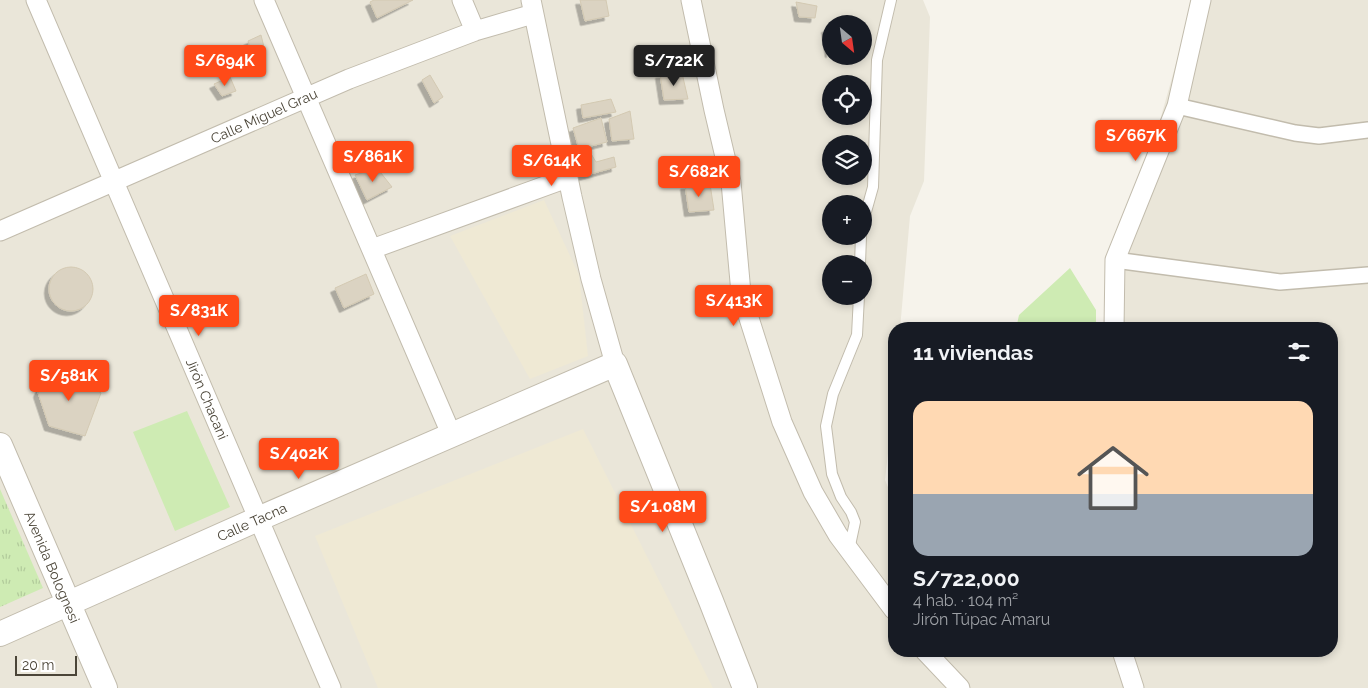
<!DOCTYPE html>
<html lang="es">
<meta charset="utf-8">
<style>
:root{--surface:#171b24;--page:#20242c;--text:#f1f3f6;--muted:#9ea1a6;--accent:#ff4a18}
body{margin:0;font-family:Raleway,sans-serif;background:var(--page);color:var(--text);height:100vh;display:flex;flex-direction:column;font-size:19px;white-space:nowrap}
*{box-sizing:border-box;margin:0}
p{font-size:16px;color:var(--muted)}
.icon{flex:none;width:28px;height:28px;fill:none;stroke:currentColor;stroke-width:2;stroke-linecap:round;stroke-linejoin:round}
.map{position:relative;flex:1;overflow:hidden}
.details{position:absolute;left:888px;top:322px;width:450px;height:335px;display:flex;flex-direction:column;background:var(--surface);border-radius:20px;box-shadow:0 2px 8px #0003}
.details>*{flex:none}
.needle{width:32px;rotate:151deg}
.buttons{position:absolute;left:822px;top:15px;display:grid;gap:10px}
.buttons a{display:grid;place-items:center;width:50px;height:50px;border-radius:50%;background:var(--surface);box-shadow:0 2px 8px #0003;font-size:25px}
.scale{position:absolute;left:15px;bottom:12px;width:62px;box-sizing:border-box;padding-left:5px;border:2px solid #4b4538;border-top:0;font-size:14px;line-height:18px;white-space:nowrap;color:#4b4538;-webkit-text-stroke:4px #fff;paint-order:stroke}
.price{position:absolute;translate:-50% -42px;padding:0 11px;border-radius:5px;background:var(--accent);color:#fff;font-size:16px;line-height:32px;filter:drop-shadow(0 1px 2px #0008)}
.price::after{content:'';position:absolute;left:50%;top:30px;width:15px;height:11px;margin-left:-8px;background:inherit;clip-path:polygon(0 0,100% 0,50% 100%)}
.price.selected{background:#222;color:#fff}
ul{padding:0;list-style:none}
li{display:grid;align-content:center;gap:10px;height:265px;padding:0 25px}
li span{display:grid;place-items:center;height:155px;border-radius:15px;color:#555}
li>.icon{margin-inline-start:auto}
span .icon{width:90px;height:90px;fill:#fffc;stroke-width:1}
li b{font-size:21px}
h2{display:flex;justify-content:space-between;align-items:center;height:60px;padding:0 25px;font-size:21px}
.map>svg:first-child{display:block}
.residential{fill:#eae6d9;fill-rule:evenodd}
.education{fill:#efe9d4}
.green{fill:#ceebb3}
.park{fill:url(#park-tufts)}
.building{fill:#dbd3c2;stroke:#d3c9b2;filter:url(#shadow)}
.lines{fill:none;stroke-linecap:round;stroke-linejoin:round}
.service-casing{stroke:#c2bcad;stroke-width:12}
.pedestrian-casing{stroke:#c2bcad;stroke-width:18}
.minor-casing{stroke:#c2bcad;stroke-width:21}
.tertiary-casing{stroke:#c2bcad;stroke-width:26}
.service{stroke:#fff;stroke-width:10}
.pedestrian{stroke:#fff;stroke-width:15}
.minor{stroke:#fff;stroke-width:19}
.tertiary{stroke:#fff;stroke-width:24}
.labels{text-anchor:middle;stroke-width:4;stroke-linejoin:round;paint-order:stroke}
.street-label{font-size:14px;fill:#4b4538;stroke:#fff}
</style>
<div class="map">
<svg width="1368" height="688" viewBox="0 0 1368 688">
<defs>
<pattern id="park-tufts" width="24" height="20" patternUnits="userSpaceOnUse" patternTransform="scale(1.25)"><rect width="24" height="20" fill="#ceebb3"/><path d="M3 7l-1-3M5 7V3M7 7l1-3M15 17l-1-3M17 17v-4M19 17l1-3" fill="none" stroke="#b2cb9b"/></pattern>
<filter id="shadow"><feDropShadow dx="-4.5" dy="4.5" stdDeviation="0" flood-color="#0004"/></filter>
</defs>
<rect width="100%" height="100%" fill="#f6f3eb"/>
<path class="residential" d="M0 0H923L930 17 924 181 910 216 900 329H894V400L885 480 894 502V651H1331V329H1114L1119 265 1194 0H1368V688H0ZM831 24H864V56H831ZM831 84H864V116H831ZM831 144H864V176H831ZM831 204H864V236H831ZM831 264H864V296H831Z"/>
<path class="education" d="M544 200 579 275 588 356 530 379 450 236Z
M583 429 713 688H378L315 536Z"/>
<path class="green" d="M1070 268 1096 310V329H1016L1019 315Z
M187 411 230 507 175 531 133 432Z"/>
<path class="park" d="M0 489 43 588 0 607Z"/>
<path class="building" d="M374 0H413L377 18 370 2Z
M580 0H606L609 16 585 21Z
M796 2 817 6 815 18 799 17Z
M826 28H831V53H830Z
M261 35 265 51 253 55 248 41Z
M682 73 688 99 664 100 660 74Z
M430 75 443 97 434 103 422 80Z
M230 77 236 91 222 96 214 84Z
M611 99 616 112 583 118 581 105Z
M630 111 634 139 612 141 609 119Z
M601 118 607 142 579 149 573 128Z
M590 152 596 162 614 157 616 167 583 176 577 155Z
M377 168 392 187 367 200 355 175Z
M710 184 714 210 689 212 685 185Z
M49 289a22 22 0 1 1 44 0a22 22 0 1 1-44 0Z
M366 274 374 294 344 308 335 288Z
M66 367 101 393 85 436 49 426 38 393 44 380Z"/>
<g class="lines">
<defs>
<path id="service" d="M864 219 873 187 877 60 891 0
M860 264 861 236
M849 550 855 522 851 512 841 497 832 474 826 426 833 394 857 335 859 296"/>
<path id="pedestrian" d="M1177 106 1295 133 1319 136 1368 130
M1115 260 1280 282 1368 275"/>
<path id="minor" d="M36 0 331 688
M264 0 452 436
M462 0 475 31
M531 0 572 197 591 279 615 364
M691 0 714 110 731 182 741 293 782 422 813 492 838 535 894 610
M0 231 349 79 475 31 533 14
M372 249 567 178
M1114 329 1115 260 1177 106 1201 0
M925 651 960 688
M1122 651 1134 688"/>
<path id="tertiary" d="M0 445 105 688
M0 634 258 519 615 364 711 601 745 688"/>
</defs>
<use href="#service" class="service-casing"/>
<use href="#pedestrian" class="pedestrian-casing"/>
<use href="#minor" class="minor-casing"/>
<use href="#tertiary" class="tertiary-casing"/>
<use href="#service" class="service"/>
<use href="#pedestrian" class="pedestrian"/>
<use href="#minor" class="minor"/>
<use href="#tertiary" class="tertiary"/>
</g>
<g class="labels">
<g class="street-label">
<text transform="translate(264 116) rotate(-24)" y="5">Calle Miguel Grau</text>
<text transform="translate(207 399) rotate(67)" y="5">Jirón Chacani</text>
<text transform="translate(252 522) rotate(-24)" y="5">Calle Tacna</text>
<text transform="translate(52 567) rotate(67)" y="5">Avenida Bolognesi</text>
</g>
</g>
</svg>
<div class="buttons">
<a><svg class="needle" viewBox="-14 -14 28 28"><path d="M0-13l5 13h-10z" fill="#e53935"/><path d="M0 13l5-13h-10z" fill="#9ea1a6"/></svg></a>
<a><svg class="icon" aria-label="locate" viewBox="0 0 24 24"><circle cx="12" cy="12" r="6"/><path d="M12 2v4M12 18v4M2 12h4M18 12h4"/></svg></a>
<a><svg class="icon" aria-label="layers" viewBox="0 0 24 24"><path d="M12 4l9 5-9 5-9-5zM3 14l9 5 9-5"/></svg></a>
<a>+</a>
<a>−</a>
</div>
<div class="scale">20 m</div>
<b class="price" style="left:225px;top:87px">S/694K</b>
<b class="price selected" style="left:674px;top:87px">S/722K</b>
<b class="price" style="left:1136px;top:162px">S/667K</b>
<b class="price" style="left:373px;top:183px">S/861K</b>
<b class="price" style="left:552px;top:187px">S/614K</b>
<b class="price" style="left:699px;top:198px">S/682K</b>
<b class="price" style="left:734px;top:327px">S/413K</b>
<b class="price" style="left:199px;top:337px">S/831K</b>
<b class="price" style="left:69px;top:402px">S/581K</b>
<b class="price" style="left:299px;top:480px">S/402K</b>
<b class="price" style="left:663px;top:533px">S/1.08M</b>
<section class="details">
<h2>11 viviendas<svg class="icon" aria-label="filters" viewBox="0 0 24 24"><path d="M4 7h16M4 17h16"/><circle cx="9" cy="7" r="2"/><circle cx="15" cy="17" r="2"/></svg></h2>
<ul>
<li><span style="background:linear-gradient(#ffd9b3 60%,#9aa5b1 0)"><svg class="icon" aria-label="home" viewBox="0 0 24 24"><path d="M3 11l9-7 9 7M6 9v11h12V9"/></svg></span><div><b>S/722,000</b><p>4 hab. · 104 m²</p><p>Jirón Túpac Amaru</p></div></li>
</ul>
</section>
</div>
